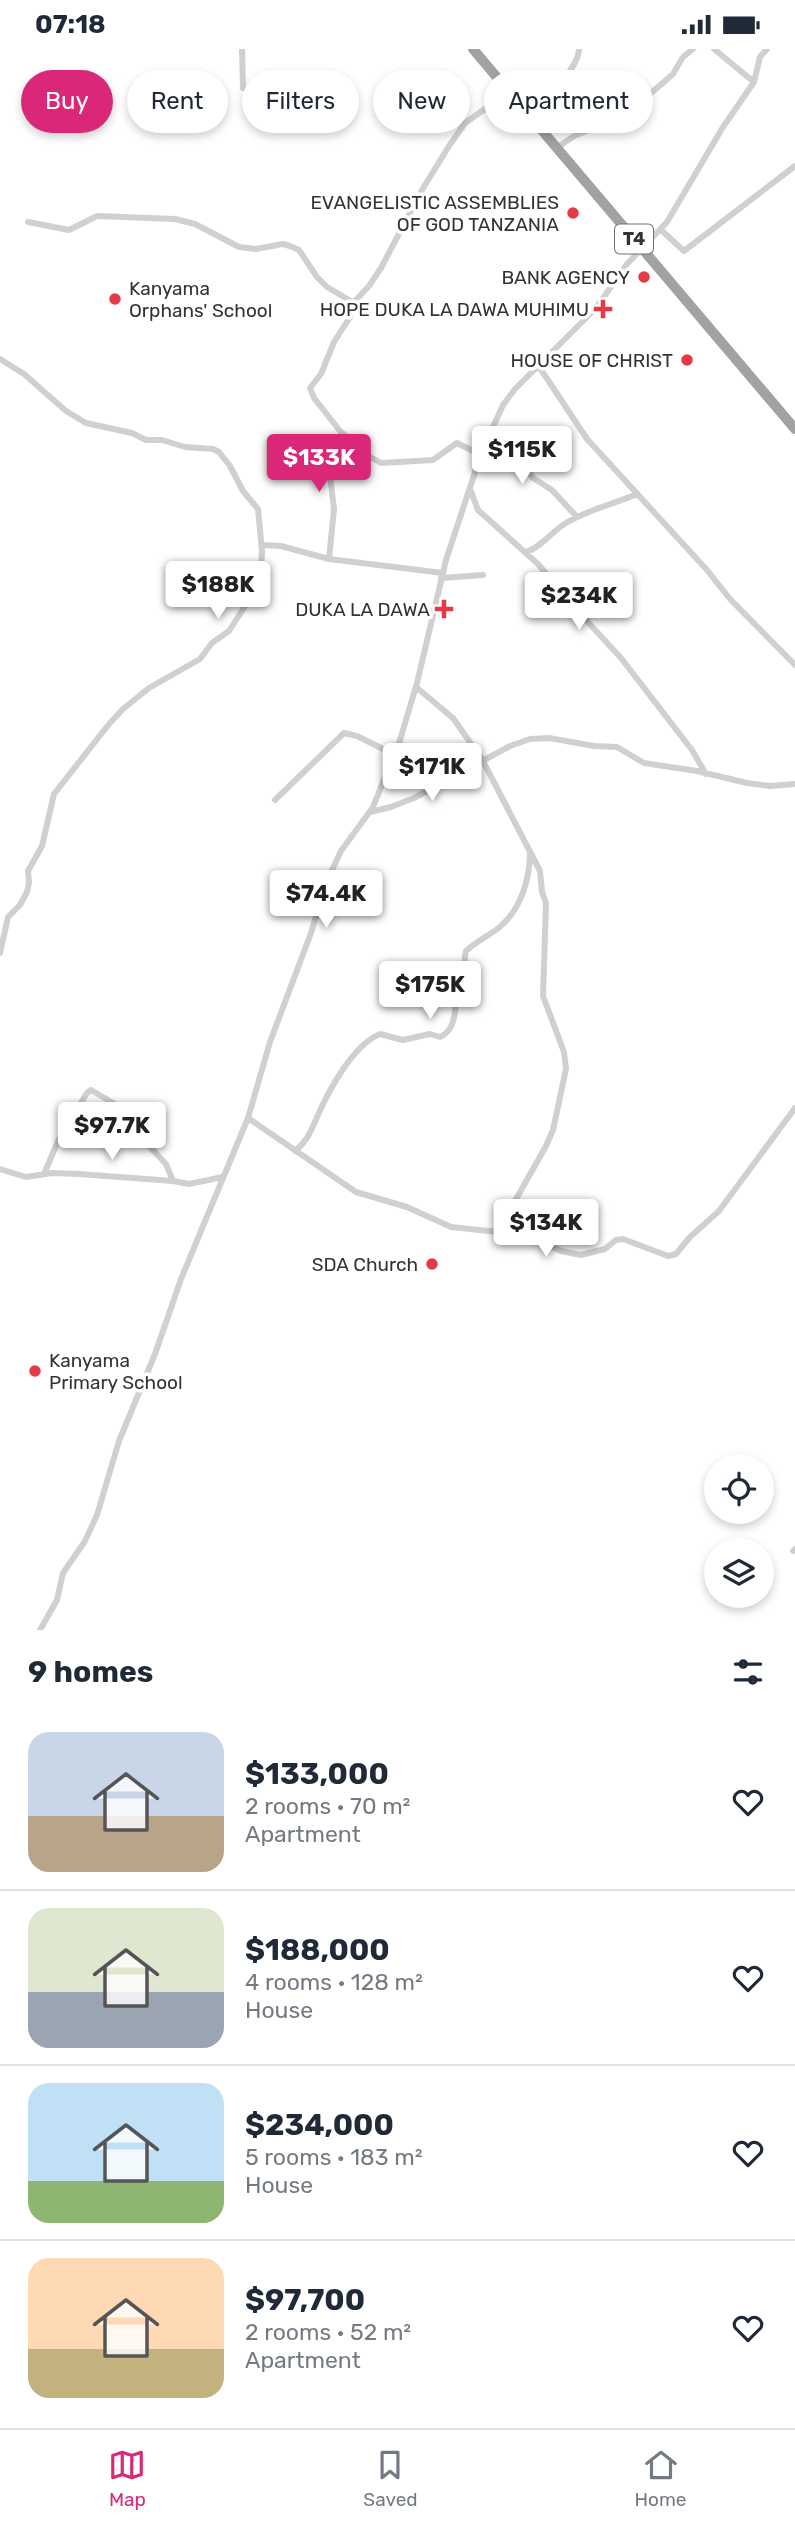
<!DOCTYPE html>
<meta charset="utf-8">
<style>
:root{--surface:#fff;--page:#f2f2f3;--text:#1f2937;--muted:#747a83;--line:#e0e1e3;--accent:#db2777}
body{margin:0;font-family:Rubik,sans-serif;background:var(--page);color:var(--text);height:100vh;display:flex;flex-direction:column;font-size:26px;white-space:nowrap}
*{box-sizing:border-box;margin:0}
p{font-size:23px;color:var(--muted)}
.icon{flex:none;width:38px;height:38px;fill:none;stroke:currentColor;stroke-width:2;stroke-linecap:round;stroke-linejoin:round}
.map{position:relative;height:1581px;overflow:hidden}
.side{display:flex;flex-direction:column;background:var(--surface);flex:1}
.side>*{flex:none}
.hud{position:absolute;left:21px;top:21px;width:754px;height:63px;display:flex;gap:14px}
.tools{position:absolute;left:704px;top:1405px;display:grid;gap:14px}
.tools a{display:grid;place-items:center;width:70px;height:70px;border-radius:50%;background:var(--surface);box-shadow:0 4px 10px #0003;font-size:35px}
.price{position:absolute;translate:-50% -60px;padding:0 16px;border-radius:7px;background:#fff;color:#222;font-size:23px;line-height:46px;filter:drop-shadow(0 2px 4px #0008)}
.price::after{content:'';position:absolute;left:50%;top:42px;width:21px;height:16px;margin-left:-10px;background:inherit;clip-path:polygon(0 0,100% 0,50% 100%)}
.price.on{background:var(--accent);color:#fff}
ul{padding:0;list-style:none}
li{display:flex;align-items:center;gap:21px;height:175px;padding:0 28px}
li+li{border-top:2px solid var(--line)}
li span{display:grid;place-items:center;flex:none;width:196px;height:140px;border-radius:21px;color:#555}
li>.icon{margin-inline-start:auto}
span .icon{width:84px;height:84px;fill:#fffc;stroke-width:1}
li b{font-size:30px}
h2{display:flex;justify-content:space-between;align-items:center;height:84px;padding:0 28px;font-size:30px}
.chip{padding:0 24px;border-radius:32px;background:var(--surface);box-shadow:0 4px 10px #0003;font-size:24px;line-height:63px}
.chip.on{background:var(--accent);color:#fff}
.status{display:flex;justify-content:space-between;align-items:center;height:49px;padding:0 35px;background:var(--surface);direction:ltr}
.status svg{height:19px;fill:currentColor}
.tab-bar{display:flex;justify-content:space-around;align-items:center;height:98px;border-top:2px solid var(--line);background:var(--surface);font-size:19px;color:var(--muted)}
.tab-bar a{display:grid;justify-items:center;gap:4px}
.tab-bar .on{color:var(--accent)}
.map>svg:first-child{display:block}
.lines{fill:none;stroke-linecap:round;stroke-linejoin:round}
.minor{stroke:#d0d0d0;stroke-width:6}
.trunk{stroke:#a2a2a2;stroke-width:10}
.poi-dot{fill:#e63946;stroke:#fff;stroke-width:2.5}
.labels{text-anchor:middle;stroke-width:7;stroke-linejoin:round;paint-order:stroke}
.shield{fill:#fff;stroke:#707070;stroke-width:2}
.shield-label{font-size:18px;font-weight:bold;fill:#333}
.poi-label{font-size:19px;fill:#333;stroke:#fff;text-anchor:end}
</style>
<div class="status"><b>07:18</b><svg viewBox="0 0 49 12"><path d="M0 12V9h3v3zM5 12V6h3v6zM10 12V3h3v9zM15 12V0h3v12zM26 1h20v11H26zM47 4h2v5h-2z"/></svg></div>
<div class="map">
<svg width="795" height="1581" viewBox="0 0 795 1581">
<rect width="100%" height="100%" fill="#fff"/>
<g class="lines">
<path class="minor" d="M242 0 243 39
M714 0 754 33
M527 64C543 49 578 23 579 0
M558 98 574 87 594 79 628 53 643 51 673 25 683 8 693 0
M28 173 69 181 97 167 175 170 195 175 239 198 256 200 283 195 290 197 299 201 317 228 327 238 354 254
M660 180 684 202 795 117
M0 310 24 325 66 362 86 374 132 384 146 391H162L185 398 213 400 219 403 230 417 243 442 258 460 262 502 261 521 254 543 229 582 212 594 200 610 149 639 123 660 109 675 54 745 42 797 28 822 29 834 27 843 20 856 8 868 0 904
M538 316 587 390 707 521 730 550 795 616
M492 379 507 394 533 429 552 441 577 468
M482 402H473L457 394 433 411 381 414 367 406 340 382 314 349 310 339 321 325 334 293 350 268 354 253 369 237 381 219 422 141 449 97 465 74 492 55 500 32
M471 442 478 461 538 515 573 557 621 609 692 701 706 725
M262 496 281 497 329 510 443 524
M526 503C543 497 551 483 566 474 587 461 614 455 637 445
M329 510 334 460 330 427 343 408 349 391
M441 529 483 526
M416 638 453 669 483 712 540 822 542 843 546 854 543 947 564 1003 566 1020 553 1081 546 1097 497 1184
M275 751 344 684 357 687 393 705
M370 763 391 758 414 749 510 697 530 690 549 689 594 697 617 698 644 714 697 722 747 734 770 737 795 735
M248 1069 356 1143 407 1158 451 1178 508 1184 538 1191 561 1202 581 1206 605 1200 616 1191 623 1190 668 1207 676 1205 690 1188 719 1162 795 1059
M295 1102C308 1092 311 1081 318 1066 329 1041 353 996 380 985L403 991 430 985 440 988C458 980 453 959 459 944 461 939 466 936 466 929 466 920 463 911 466 902 477 891 492 886 503 875 522 857 530 828 530 803
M0 1120 26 1128 52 1124 79 1125 173 1132 189 1135 223 1128
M44 1125 58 1092 87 1044 91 1041 152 1077 153 1083 149 1097 166 1115 173 1132
M793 1502 795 1500
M40 1581 57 1551 63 1524 85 1492 97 1466 119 1392 155 1305 181 1230 248 1069 270 993 311 884 326 834 341 802 373 758 400 691 417 634 446 511 482 402 503 356 515 340 596 259 627 215 667 173 723 78 754 33 760 8 767 0"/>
<path class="trunk" d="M473 0 795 380"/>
</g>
<g class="poi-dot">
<circle cx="573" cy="164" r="7"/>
<circle cx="644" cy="228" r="7"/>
<circle cx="115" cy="250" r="7"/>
<path d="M599.5 249.5h7v7h7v7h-7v7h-7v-7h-7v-7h7z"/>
<circle cx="687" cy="311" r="7"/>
<path d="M440.5 549.5h7v7h7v7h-7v7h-7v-7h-7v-7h7z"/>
<circle cx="432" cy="1215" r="7"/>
<circle cx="35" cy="1322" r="7"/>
</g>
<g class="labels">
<rect class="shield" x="615" y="175.5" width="38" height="29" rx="5"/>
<g class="shield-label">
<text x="634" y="196">T4</text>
</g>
<g class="poi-label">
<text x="559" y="160">EVANGELISTIC ASSEMBLIES<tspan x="559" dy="22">OF GOD TANZANIA</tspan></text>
<text x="630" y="235">BANK AGENCY</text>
<text x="129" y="246" text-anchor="start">Kanyama<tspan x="129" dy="22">Orphans' School</tspan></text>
<text x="589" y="267">HOPE DUKA LA DAWA MUHIMU</text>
<text x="673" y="318">HOUSE OF CHRIST</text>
<text x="430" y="567">DUKA LA DAWA</text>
<text x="418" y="1222">SDA Church</text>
<text x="49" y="1318" text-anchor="start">Kanyama<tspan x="49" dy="22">Primary School</tspan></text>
</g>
</g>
</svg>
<div class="tools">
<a><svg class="icon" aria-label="locate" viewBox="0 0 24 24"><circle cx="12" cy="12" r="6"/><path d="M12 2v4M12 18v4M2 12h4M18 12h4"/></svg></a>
<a><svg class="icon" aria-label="layers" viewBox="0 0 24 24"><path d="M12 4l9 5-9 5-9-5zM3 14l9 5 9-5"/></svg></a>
</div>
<b class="price" style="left:522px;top:437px">$115K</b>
<b class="price on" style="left:319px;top:445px">$133K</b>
<b class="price" style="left:218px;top:572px">$188K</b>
<b class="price" style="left:579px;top:583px">$234K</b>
<b class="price" style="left:432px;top:754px">$171K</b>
<b class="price" style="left:326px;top:881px">$74.4K</b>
<b class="price" style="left:430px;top:972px">$175K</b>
<b class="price" style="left:112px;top:1113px">$97.7K</b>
<b class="price" style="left:546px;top:1210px">$134K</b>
<div class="hud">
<a class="chip on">Buy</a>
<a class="chip">Rent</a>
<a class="chip">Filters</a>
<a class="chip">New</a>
<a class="chip">Apartment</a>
</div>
</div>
<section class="side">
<h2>9 homes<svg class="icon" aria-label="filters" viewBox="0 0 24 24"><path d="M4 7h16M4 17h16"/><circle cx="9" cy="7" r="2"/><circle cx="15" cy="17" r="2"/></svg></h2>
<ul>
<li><span style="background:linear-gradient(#c9d6e8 60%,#b9a48a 0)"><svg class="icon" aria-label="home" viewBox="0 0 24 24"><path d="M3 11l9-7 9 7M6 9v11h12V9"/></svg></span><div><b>$133,000</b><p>2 rooms · 70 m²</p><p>Apartment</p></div><svg class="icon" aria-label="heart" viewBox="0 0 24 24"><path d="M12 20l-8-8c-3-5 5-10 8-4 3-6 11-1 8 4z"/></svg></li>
<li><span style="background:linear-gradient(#dfe7d0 60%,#9aa5b1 0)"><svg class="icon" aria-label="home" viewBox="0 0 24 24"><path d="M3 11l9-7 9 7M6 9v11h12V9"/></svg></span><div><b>$188,000</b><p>4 rooms · 128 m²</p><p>House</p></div><svg class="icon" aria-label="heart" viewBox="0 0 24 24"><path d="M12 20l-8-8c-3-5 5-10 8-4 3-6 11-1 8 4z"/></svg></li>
<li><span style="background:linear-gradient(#bfe0f5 70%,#8fb573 0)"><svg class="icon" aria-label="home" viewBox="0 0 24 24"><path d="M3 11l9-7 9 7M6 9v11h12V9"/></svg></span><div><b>$234,000</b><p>5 rooms · 183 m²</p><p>House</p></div><svg class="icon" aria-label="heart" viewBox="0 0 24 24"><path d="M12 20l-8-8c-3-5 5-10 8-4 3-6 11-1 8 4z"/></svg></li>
<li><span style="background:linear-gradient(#ffd9b3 65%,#c2b280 0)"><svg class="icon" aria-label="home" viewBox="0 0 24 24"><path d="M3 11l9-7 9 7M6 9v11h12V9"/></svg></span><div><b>$97,700</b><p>2 rooms · 52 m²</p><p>Apartment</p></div><svg class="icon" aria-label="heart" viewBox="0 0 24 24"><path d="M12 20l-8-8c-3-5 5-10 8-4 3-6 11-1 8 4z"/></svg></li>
</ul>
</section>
<nav class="tab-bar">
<a class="on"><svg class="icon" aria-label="map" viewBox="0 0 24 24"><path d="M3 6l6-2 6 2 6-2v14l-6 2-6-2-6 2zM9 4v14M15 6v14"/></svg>Map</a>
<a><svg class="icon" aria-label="saved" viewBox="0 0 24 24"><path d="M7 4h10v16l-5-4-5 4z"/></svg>Saved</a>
<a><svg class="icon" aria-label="home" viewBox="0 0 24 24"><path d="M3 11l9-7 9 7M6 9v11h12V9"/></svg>Home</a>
</nav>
